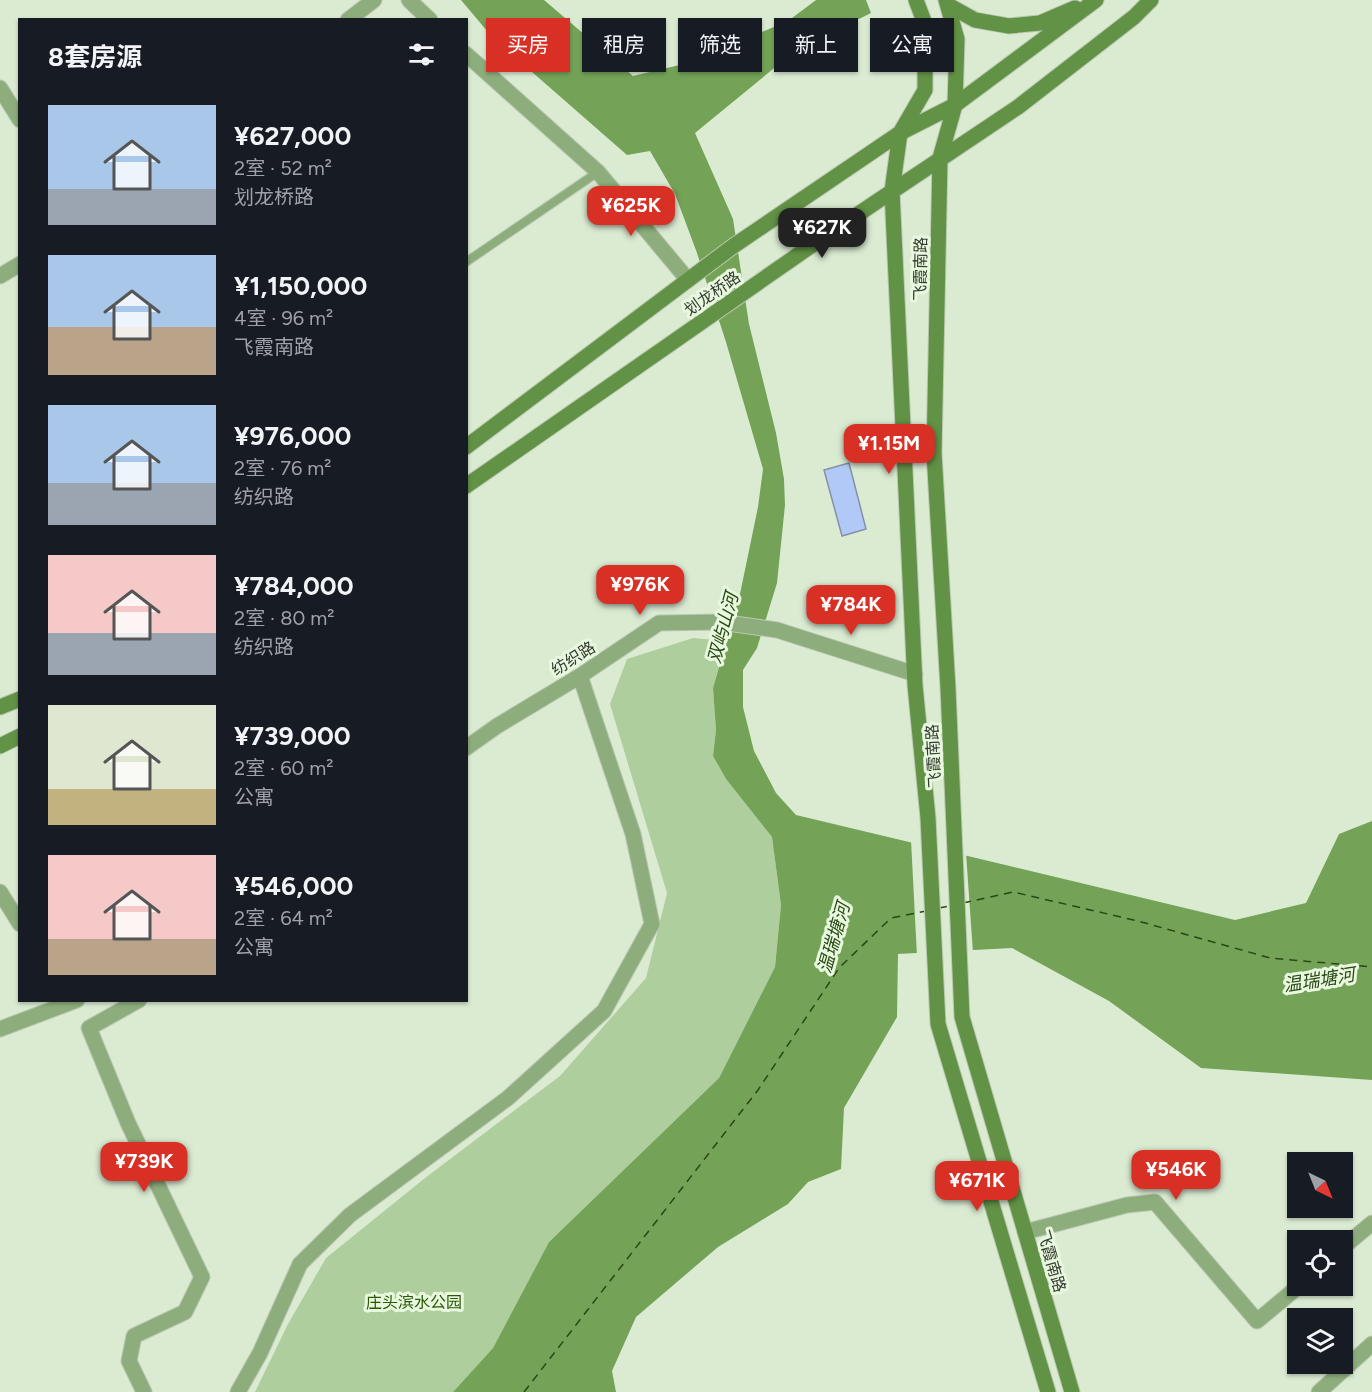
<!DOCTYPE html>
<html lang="zh">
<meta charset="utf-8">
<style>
:root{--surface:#171b24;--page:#20242c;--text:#f1f3f6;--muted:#9ea1a6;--accent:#d93025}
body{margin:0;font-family:Figtree,"Noto Sans SC",sans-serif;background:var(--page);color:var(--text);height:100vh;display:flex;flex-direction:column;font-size:22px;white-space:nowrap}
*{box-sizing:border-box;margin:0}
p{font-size:20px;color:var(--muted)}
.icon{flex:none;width:33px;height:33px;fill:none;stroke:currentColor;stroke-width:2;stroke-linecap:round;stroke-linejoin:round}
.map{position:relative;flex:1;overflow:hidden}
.details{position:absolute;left:18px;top:18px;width:450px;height:984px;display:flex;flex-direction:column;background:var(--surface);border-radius:0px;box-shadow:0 2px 4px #0004}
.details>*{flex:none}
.hud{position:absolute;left:486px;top:18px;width:570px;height:54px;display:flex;gap:12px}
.needle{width:39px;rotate:137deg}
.buttons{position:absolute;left:1287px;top:1152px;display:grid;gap:12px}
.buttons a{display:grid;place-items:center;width:66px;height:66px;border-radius:0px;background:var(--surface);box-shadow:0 2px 4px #0004;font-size:30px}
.price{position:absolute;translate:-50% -51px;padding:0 14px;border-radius:12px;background:var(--accent);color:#fff;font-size:20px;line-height:39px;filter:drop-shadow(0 2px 3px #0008)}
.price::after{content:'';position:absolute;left:50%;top:36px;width:18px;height:14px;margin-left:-9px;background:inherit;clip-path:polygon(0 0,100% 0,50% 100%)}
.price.on{background:#222;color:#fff}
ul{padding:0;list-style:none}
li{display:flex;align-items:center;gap:18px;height:150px;padding:0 30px}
li span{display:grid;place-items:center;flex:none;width:168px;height:120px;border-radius:0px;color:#555}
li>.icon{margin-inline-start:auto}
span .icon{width:72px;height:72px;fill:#fffc;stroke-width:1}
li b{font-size:26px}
h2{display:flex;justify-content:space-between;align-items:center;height:72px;padding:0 30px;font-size:26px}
.chip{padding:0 21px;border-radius:0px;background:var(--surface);box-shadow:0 2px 4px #0004;font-size:21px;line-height:54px}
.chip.on{background:var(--accent);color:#fff}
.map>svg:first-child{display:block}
.green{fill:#afce9e}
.water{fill:#74a358}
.pier{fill:#dbebd2}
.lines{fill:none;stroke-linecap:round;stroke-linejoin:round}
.ferry{stroke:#294814;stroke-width:1.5;stroke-dasharray:8 6;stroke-linecap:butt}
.building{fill:#b0c9f6;stroke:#8491a8;stroke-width:1.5}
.service-casing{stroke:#bac8b2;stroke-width:10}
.minor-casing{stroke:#bac8b2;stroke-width:17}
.tertiary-casing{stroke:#bac8b2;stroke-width:17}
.secondary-casing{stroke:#bac8b2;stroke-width:17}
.service{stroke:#8dae7c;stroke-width:8}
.minor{stroke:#8dae7c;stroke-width:15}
.tertiary{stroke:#8dae7c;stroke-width:15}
.secondary{stroke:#629245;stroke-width:15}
.labels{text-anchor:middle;stroke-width:6;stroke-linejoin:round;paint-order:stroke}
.street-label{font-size:16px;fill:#343b31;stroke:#e8f8df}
.park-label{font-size:16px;fill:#2c5705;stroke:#e8f8df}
.water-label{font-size:18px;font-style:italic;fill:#294814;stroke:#e8f8df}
</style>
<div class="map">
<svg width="1372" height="1392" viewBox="0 0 1372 1392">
<rect width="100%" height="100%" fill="#dbebd2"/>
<path class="green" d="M693 638 726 641 713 688 716 730 713 756 726 779 772 837 781 905 775 967 719 1078 549 1242 493 1348 453 1392H255L288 1324 326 1258 425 1178 560 1076 646 978 667 893 610 704 627 659Z"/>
<path class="water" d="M461 0H544L633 76 688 63 788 21 816 0H866L871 13 795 51 695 133 733 219 749 324 776 433 784 479 785 505 777 583 757 648 743 670V707L754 751 776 793 796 815 1235 920 1306 903 1339 834 1372 821V1080L1201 1068 1109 1001 1012 948 898 954 897 1017 844 1108 841 1169 808 1182 788 1204 718 1247 636 1317 612 1371 616 1392H453L493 1348 549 1242 719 1078 775 967 781 905 772 837 726 779 713 756 716 730 713 688 740 594 758 507 763 469 726 342 697 253 675 194 650 151 627 155 493 38Z"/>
<path class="pier" d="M911 840 966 853 973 953 917 956Z"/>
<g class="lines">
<path class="ferry" d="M963 903 1013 892 1138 921 1270 958 1372 967
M939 908 949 906
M524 1392 758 1090 839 968 891 918 926 911"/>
</g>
<path class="building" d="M849 463 866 529 842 536 824 470Z"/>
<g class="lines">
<defs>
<path id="service" d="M466 262 598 172"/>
<path id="minor" d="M409 0 430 20
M348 20 374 0
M466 54 598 172 688 280
M0 276 20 264
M139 1000 89 1028 128 1123 202 1277 185 1312 134 1336 129 1361 144 1392
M1025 1232 1127 1205 1155 1202 1257 1321 1299 1286
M1342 1248 1372 1223
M1319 1392 1372 1344"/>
<path id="tertiary" d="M0 88 20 120
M466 748 497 726 580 676 659 623 720 622 777 630 915 674
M0 892 20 924
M0 1029 77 1000
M238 1392 260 1353 300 1264 350 1215 508 1098 604 1011 652 924 633 834 580 676"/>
<path id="secondary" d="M916 0 925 24V90L900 133 892 191 915 685 928 818 938 1024 1048 1392
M946 0 957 39 955 105 940 158 934 453 948 688 962 1017 1072 1392
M948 5 975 20 1009 26 1040 23 1075 8
M466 447 732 247 900 133 955 105 1096 0
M466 486 818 241 1018 107 1134 17 1151 0
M0 707 20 699
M0 746 20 736"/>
</defs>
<use href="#service" class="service-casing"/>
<use href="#minor" class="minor-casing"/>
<use href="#tertiary" class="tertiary-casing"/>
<use href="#secondary" class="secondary-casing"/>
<use href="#service" class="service"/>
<use href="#minor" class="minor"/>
<use href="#tertiary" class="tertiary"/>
<use href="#secondary" class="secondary"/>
</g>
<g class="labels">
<g class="street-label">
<text transform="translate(920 269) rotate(-89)" y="6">飞霞南路</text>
<text transform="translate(712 293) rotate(-35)" y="6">划龙桥路</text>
<text transform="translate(573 658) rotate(-32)" y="6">纺织路</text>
<text transform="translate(933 756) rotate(-93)" y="6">飞霞南路</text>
<text transform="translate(1052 1261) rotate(74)" y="6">飞霞南路</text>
</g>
<g class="park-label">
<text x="414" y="1308">庄头滨水公园</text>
</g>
<g class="water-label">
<text transform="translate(723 628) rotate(-75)" y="6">双屿山河</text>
<text transform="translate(834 938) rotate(-74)" y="6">温瑞塘河</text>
<text transform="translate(1319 980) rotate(-9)" y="6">温瑞塘河</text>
</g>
</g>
</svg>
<div class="buttons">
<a><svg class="needle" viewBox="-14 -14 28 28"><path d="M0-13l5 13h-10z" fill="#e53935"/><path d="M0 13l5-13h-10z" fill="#9ea1a6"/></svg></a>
<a><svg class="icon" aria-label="locate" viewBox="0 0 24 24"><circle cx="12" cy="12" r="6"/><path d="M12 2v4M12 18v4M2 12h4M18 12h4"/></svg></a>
<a><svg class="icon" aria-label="layers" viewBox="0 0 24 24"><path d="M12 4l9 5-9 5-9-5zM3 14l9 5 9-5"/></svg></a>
</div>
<b class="price" style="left:631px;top:237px">¥625K</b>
<b class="price on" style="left:822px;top:259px">¥627K</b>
<b class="price" style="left:889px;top:475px">¥1.15M</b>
<b class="price" style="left:640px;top:616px">¥976K</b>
<b class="price" style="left:851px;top:636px">¥784K</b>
<b class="price" style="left:144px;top:1193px">¥739K</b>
<b class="price" style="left:1176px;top:1201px">¥546K</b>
<b class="price" style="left:977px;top:1212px">¥671K</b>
<div class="hud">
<a class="chip on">买房</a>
<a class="chip">租房</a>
<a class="chip">筛选</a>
<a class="chip">新上</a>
<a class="chip">公寓</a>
</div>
<section class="details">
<h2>8套房源<svg class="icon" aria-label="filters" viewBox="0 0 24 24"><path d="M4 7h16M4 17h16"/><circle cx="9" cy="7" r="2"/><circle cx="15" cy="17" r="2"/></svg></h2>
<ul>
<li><span style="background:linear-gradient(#a9c7e8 70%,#9aa5b1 0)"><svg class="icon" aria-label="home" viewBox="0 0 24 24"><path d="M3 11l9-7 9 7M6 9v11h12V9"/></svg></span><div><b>¥627,000</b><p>2室 · 52 m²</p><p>划龙桥路</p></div></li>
<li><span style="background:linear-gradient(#a9c7e8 60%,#b9a48a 0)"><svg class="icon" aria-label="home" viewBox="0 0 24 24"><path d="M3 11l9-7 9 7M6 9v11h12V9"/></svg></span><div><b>¥1,150,000</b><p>4室 · 96 m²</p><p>飞霞南路</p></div></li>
<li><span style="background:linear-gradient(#a9c7e8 65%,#9aa5b1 0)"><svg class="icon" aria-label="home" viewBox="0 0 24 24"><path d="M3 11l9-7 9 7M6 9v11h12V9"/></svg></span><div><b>¥976,000</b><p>2室 · 76 m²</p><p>纺织路</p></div></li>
<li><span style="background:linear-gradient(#f6c9c9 65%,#9aa5b1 0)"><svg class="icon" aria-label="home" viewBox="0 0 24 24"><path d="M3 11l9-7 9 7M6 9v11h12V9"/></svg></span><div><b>¥784,000</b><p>2室 · 80 m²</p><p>纺织路</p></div></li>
<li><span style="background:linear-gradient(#dfe7d0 70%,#c2b280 0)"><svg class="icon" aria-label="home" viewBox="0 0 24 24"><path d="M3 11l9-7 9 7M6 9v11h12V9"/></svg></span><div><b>¥739,000</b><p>2室 · 60 m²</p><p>公寓</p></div></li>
<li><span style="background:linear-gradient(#f6c9c9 70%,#b9a48a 0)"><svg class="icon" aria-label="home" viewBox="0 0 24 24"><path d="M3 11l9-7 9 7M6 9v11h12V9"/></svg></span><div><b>¥546,000</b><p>2室 · 64 m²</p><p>公寓</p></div></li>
</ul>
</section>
</div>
